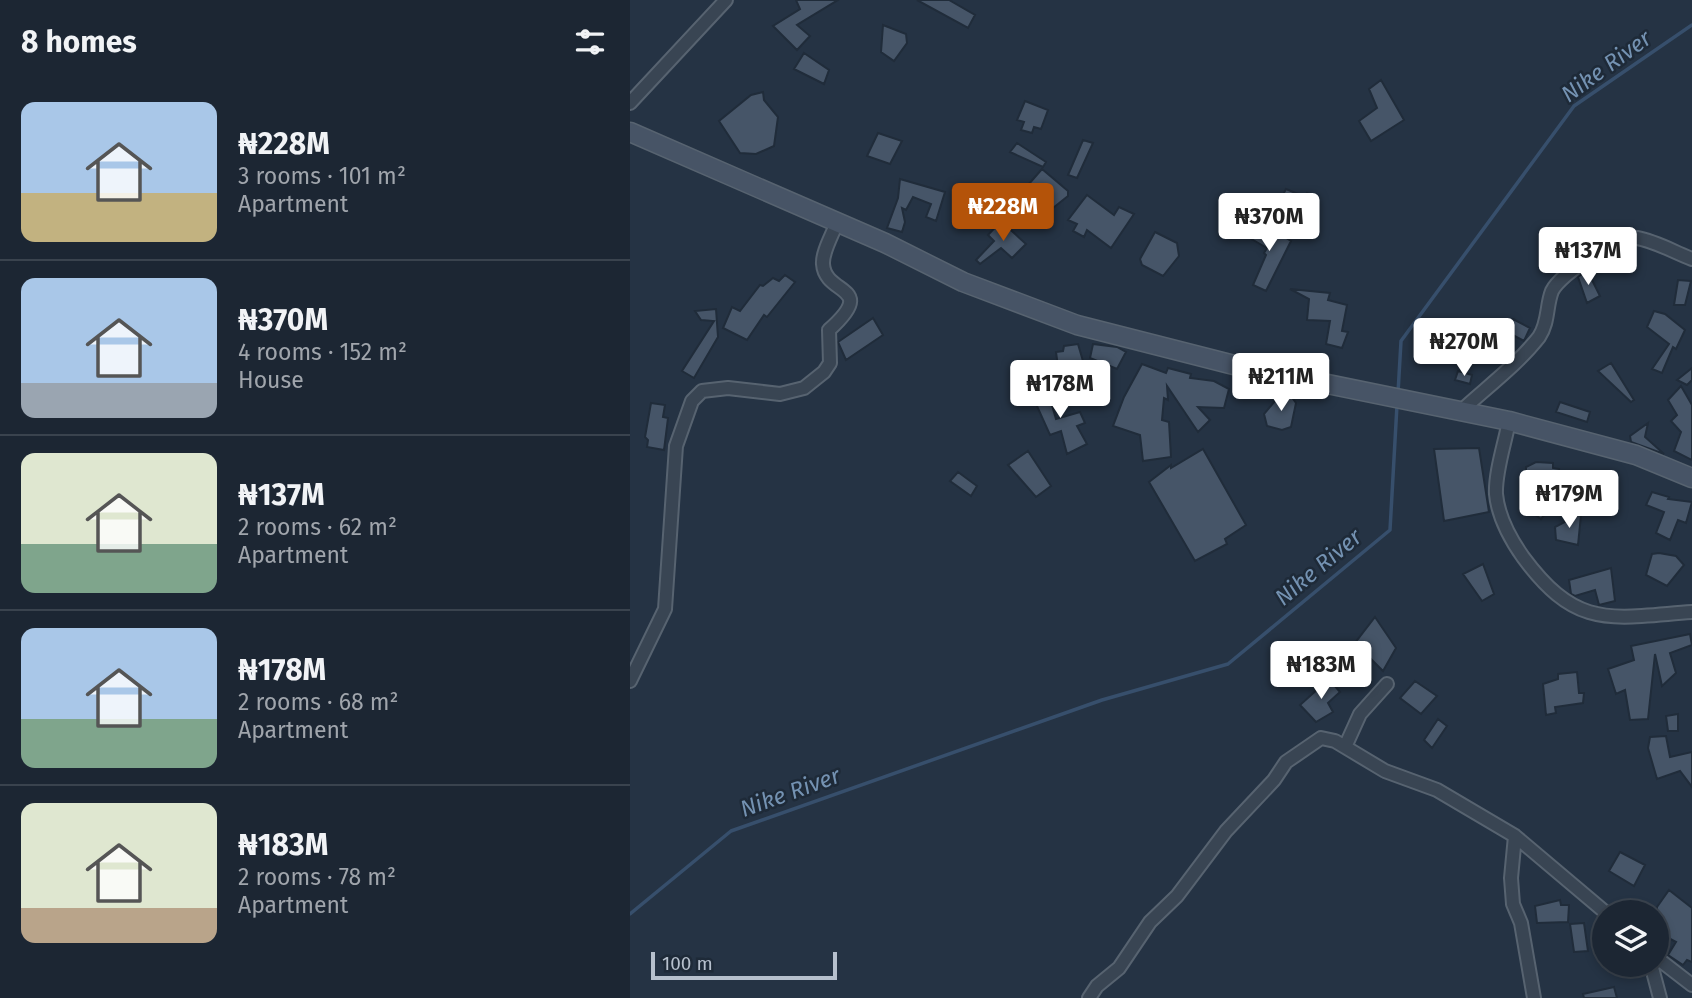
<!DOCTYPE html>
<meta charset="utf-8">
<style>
:root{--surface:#1c2633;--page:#252e3b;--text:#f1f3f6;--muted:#a0a5ac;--line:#3a434e;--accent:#b45309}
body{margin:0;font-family:"Fira Sans",sans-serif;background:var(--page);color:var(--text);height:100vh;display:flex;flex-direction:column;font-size:26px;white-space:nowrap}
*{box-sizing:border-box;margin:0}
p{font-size:23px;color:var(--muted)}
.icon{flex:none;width:38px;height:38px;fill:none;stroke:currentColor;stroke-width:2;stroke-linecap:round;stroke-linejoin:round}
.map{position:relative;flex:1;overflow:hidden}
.details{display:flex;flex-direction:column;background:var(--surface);width:630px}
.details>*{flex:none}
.controls{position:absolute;left:962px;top:900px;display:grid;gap:14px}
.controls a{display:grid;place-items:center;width:77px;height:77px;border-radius:50%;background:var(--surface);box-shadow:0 4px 10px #0003,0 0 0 2px var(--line);font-size:35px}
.scale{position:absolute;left:21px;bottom:18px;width:186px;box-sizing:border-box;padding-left:7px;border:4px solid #b6c0cd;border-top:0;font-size:19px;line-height:24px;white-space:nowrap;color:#b6c0cd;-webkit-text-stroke:5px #1e2a38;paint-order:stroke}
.price{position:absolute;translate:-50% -60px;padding:0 16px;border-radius:7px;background:#fff;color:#222;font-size:23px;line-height:46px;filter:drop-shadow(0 2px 4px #0008)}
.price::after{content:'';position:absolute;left:50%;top:42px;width:21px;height:16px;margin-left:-10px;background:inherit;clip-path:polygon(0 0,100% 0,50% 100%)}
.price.current{background:var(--accent);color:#fff}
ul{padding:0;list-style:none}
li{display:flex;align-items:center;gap:21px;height:175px;padding:0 21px}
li+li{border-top:2px solid var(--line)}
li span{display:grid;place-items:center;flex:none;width:196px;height:140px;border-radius:14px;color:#555}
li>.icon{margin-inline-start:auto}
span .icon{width:84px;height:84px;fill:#fffc;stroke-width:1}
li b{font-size:30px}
h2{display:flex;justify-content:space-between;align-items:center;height:84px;padding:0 21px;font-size:30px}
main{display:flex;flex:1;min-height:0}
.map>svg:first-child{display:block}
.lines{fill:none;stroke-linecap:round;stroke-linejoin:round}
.stream{stroke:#374f6c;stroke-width:3.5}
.building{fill:#465568;stroke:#202c3a;stroke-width:2}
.street-casing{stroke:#576370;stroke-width:16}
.secondary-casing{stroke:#576370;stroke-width:21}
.street{stroke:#394553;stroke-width:12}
.secondary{stroke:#475466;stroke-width:18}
.labels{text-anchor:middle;stroke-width:5;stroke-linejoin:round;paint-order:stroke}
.water-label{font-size:23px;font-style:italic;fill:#7492b2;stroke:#1e2a38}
</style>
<main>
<section class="details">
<h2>8 homes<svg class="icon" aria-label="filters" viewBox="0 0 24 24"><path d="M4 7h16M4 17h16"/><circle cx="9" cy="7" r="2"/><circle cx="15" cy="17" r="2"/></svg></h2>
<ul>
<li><span style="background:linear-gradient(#a9c7e8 65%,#c2b280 0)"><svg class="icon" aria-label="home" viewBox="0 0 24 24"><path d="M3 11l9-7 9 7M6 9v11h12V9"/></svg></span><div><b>₦228M</b><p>3 rooms · 101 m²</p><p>Apartment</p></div></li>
<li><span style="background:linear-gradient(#a9c7e8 75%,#9aa5b1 0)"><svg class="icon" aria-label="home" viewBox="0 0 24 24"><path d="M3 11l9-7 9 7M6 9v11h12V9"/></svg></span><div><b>₦370M</b><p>4 rooms · 152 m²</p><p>House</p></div></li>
<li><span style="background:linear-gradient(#dfe7d0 65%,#7fa58c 0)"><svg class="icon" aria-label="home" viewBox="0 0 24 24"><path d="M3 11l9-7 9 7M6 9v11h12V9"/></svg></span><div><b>₦137M</b><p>2 rooms · 62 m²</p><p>Apartment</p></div></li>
<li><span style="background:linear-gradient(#a9c7e8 65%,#7fa58c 0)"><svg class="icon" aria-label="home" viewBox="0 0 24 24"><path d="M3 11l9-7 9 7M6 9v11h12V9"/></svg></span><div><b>₦178M</b><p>2 rooms · 68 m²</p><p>Apartment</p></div></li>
<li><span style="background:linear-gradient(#dfe7d0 75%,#b9a48a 0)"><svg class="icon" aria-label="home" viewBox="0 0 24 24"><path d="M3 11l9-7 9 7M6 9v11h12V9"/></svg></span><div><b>₦183M</b><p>2 rooms · 78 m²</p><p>Apartment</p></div></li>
</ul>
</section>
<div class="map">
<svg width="1062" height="998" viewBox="0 0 1062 998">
<rect width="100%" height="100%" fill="#253344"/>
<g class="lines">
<path class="stream" d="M768 393 771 341 944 106 1062 25
M0 914 101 831 472 700 598 664 760 530 767 405"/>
</g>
<path class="building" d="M166 0H208L167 25 180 36 167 50 143 26 170 9Z
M287 0H319L345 15 338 28Z
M253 25 276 34 277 43 264 61 251 52Z
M174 53 199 70 194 84 164 69Z
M751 80 774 120 741 141 729 121 747 108 739 89Z
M133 92 134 100 148 117 144 146 126 154 110 153 89 121 121 95Z
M395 101 418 110 411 129 404 127 402 133 391 130 394 122 387 120Z
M248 133 272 141 260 164 237 156Z
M453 140 463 143 447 178 438 175Z
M387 143 416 162 413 167 380 152Z
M412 169 438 191V196L423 208 398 185Z
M270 179 315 192 306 221 296 217 301 204 283 197 276 210 272 208 275 222 272 232 257 228 268 198Z
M656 189 675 197 677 193 686 198 671 225 666 223 670 211 650 200Z
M457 195 484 215 489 207 504 214 481 248 457 230 454 237 443 231 447 224 438 220Z
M628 220 661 241 636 291 623 285 636 255 634 253 637 248 618 237Z
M371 221 396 244 382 258 371 248 350 264 346 260 364 241 358 235Z
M525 232 547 243 549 256 533 276 512 265 510 259Z
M957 270 970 296 957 303 948 277Z
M155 275 165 282 137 317 134 315 117 340 93 328 102 307 110 311 130 285 133 286 143 278 149 281Z
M1048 280 1061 281 1055 305H1044Z
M660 289 700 293 698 300 717 305 712 331 718 332 712 348 696 344 700 321 677 320 679 299Z
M86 309 88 337 64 378 52 371 84 321 71 320 65 311Z
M1024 311 1035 314 1055 330 1046 349 1043 347 1032 373 1022 369 1039 344 1017 327Z
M243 318 253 335 216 360 208 342Z
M883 319 900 328 894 341 875 331Z
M448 344 455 368 428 367 426 352 433 351 434 346Z
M463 344 487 347 496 352 487 369 460 358Z
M981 363 1004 400 1001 402 968 371Z
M512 364 536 373 538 368 561 374 560 378 584 381 599 389 594 408 568 407 580 420 568 432 537 386 538 400 534 398 532 420 539 422 541 457 513 461 510 435 483 426 494 397Z
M1062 368V380L1057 385 1047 380Z
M828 371 842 375 840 384 825 380Z
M1051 386 1062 405V460L1044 451 1051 432 1041 421 1047 415 1038 400Z
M431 387 433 393 429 395 430 399 421 402 426 419 450 412 455 423 447 426 457 444 437 454 431 431 420 435 402 395Z
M650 395 661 396 666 403 661 427 652 430 637 426 634 414Z
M930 402 960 412 957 422 926 412Z
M21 403 35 405 33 417 38 418 34 450 17 447 18 440 15 437Z
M1018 423 1015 437 1034 454 1001 442 1000 436Z
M849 448 859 512 814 521 804 449Z
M573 449 616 525 595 539 597 544 565 561 519 482 541 465V468Z
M398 451 421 486 406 497 378 465Z
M906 462 923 463V468L929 469 924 492 896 490V467Z
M328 472 347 486 341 496 320 481Z
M1022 492 1039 497 1038 499 1062 502 1056 523 1048 520 1040 540 1026 533 1034 512 1016 505Z
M917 495 925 501 911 519 903 513Z
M951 515 948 545 926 540 925 527 935 522V516Z
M1029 553 1046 556 1054 565 1037 586 1016 575 1022 554Z
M853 564 864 594 852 601 833 574Z
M981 568 985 601 969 605 965 590 945 596 941 594 939 580Z
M745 617 766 648 753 671 725 643Z
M1060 634 1062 645 1040 653 1046 673 1032 686 1025 654 1018 719 1000 720 995 690 986 694 978 669 1004 660 1001 646Z
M947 672 949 693H954L953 703 925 707 926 713 916 715 913 684 928 679V674Z
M699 679 710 692 698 703 703 712 686 722 670 705Z
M785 681 807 696 791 714 770 698Z
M1048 714V731H1038L1036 716Z
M808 719 817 726 802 748 794 740Z
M1036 736 1040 757 1062 752V787L1050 771 1027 779 1018 748 1020 737Z
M990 852 1015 865 1004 886 979 871Z
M1039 890 1062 908V962L1057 960 1053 965 1038 955 1046 942 1027 932V907Z
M930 900 931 905H939L938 922 907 923 905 906Z
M954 923 958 951 944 952 940 924Z
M984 987 987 998H954L953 994Z"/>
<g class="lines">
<defs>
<path id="street" d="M0 103 96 0
M831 411C857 387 887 365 909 337 919 322 916 306 922 291 930 274 988 235 1007 238 1025 241 1044 252 1062 259
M879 421C875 443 865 472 866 494 868 516 881 540 893 557 947 630 980 618 1062 612
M0 681 35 609 46 446 62 401 72 391 98 388 150 394 174 388 194 372 200 363 199 330C249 285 195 296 193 264 192 252 203 234 207 222
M715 747 730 714 757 684
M885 836 881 878 883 904 891 923 904 998
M1027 958 1062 985
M1021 964 1030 998
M459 998 467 986 489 968 520 922 547 896 596 831 644 780 656 762 691 738 705 741 755 771 807 790 885 836 975 912"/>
<path id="secondary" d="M0 132 255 243 333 282 447 325 604 365 879 421 1006 455 1062 478"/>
</defs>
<use href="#street" class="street-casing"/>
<use href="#secondary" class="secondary-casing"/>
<use href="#street" class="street"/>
<use href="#secondary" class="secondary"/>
</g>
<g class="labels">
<g class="water-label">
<text transform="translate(976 66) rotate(-36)" y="8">Nike River</text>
<text transform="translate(688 567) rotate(-40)" y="8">Nike River</text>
<text transform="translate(160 792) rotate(-20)" y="8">Nike River</text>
</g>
</g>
</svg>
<div class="controls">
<a><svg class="icon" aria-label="layers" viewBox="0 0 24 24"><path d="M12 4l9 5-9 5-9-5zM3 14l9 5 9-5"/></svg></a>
</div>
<div class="scale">100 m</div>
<b class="price current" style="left:373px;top:243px">₦228M</b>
<b class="price" style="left:639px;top:253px">₦370M</b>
<b class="price" style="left:958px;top:287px">₦137M</b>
<b class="price" style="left:834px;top:378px">₦270M</b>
<b class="price" style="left:651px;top:413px">₦211M</b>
<b class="price" style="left:430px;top:420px">₦178M</b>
<b class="price" style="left:939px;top:530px">₦179M</b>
<b class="price" style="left:691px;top:701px">₦183M</b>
</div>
</main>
